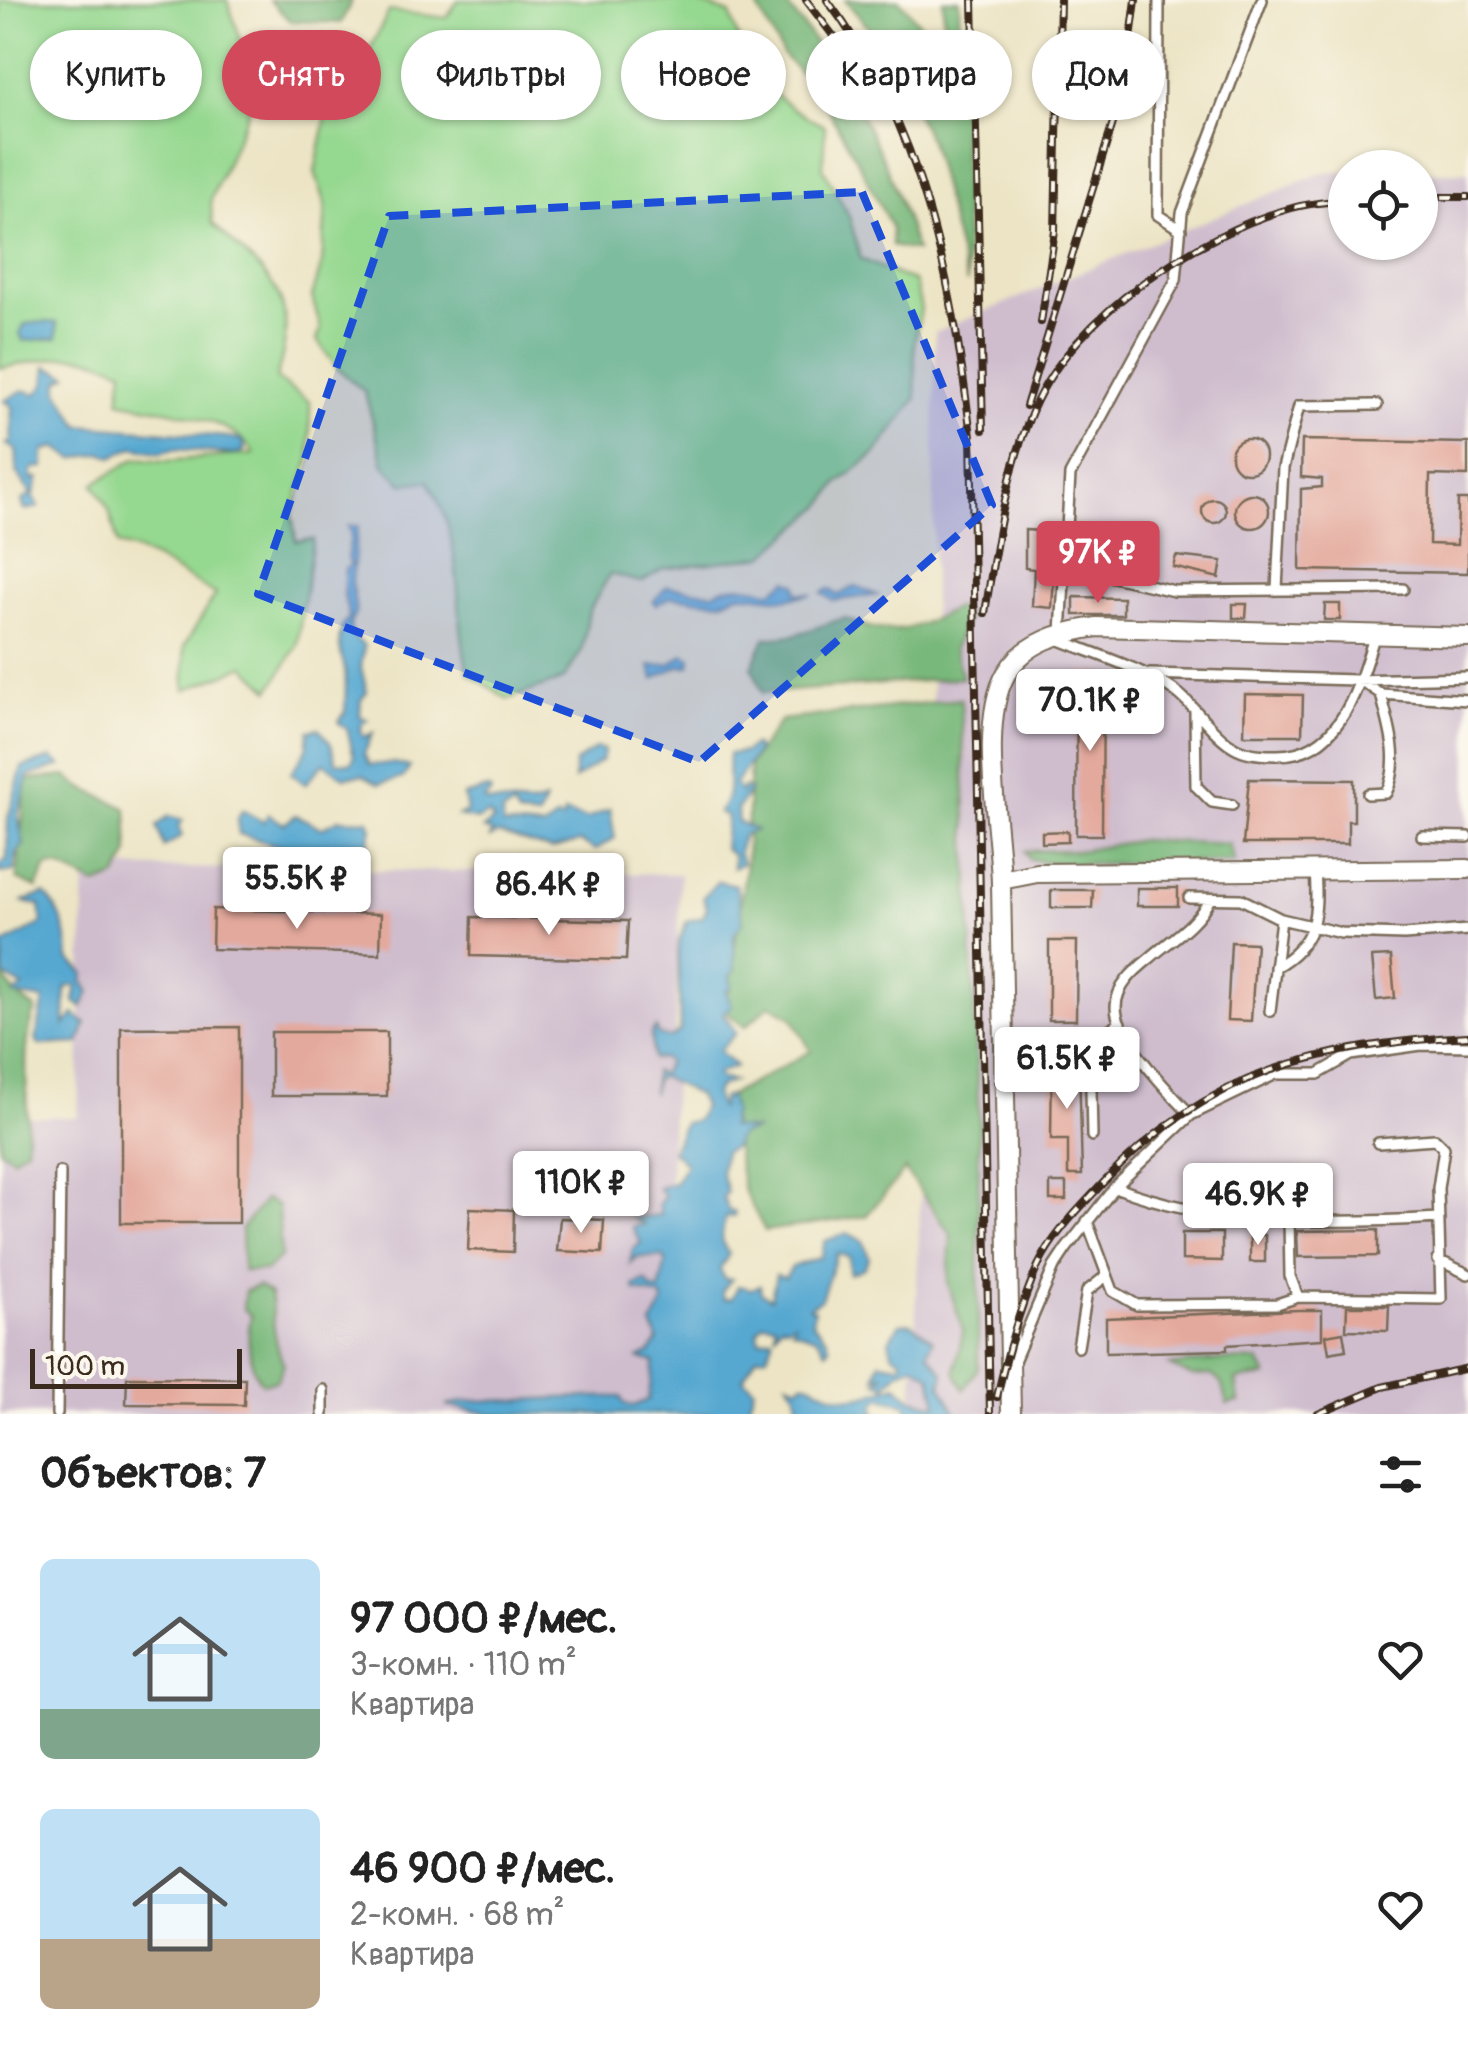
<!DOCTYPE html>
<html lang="ru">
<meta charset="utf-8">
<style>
:root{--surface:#fff;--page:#f2f2f2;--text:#222;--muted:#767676;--accent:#d1495b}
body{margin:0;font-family:Pangolin,sans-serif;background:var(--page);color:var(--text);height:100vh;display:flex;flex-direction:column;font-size:38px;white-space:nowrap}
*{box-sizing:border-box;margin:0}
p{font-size:32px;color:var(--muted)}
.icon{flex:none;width:55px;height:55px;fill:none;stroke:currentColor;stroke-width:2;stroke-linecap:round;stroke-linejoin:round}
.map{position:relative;height:1414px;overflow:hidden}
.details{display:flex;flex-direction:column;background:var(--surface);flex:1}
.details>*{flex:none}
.hud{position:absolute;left:30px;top:30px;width:1410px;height:90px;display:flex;gap:20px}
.tools{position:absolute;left:1328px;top:150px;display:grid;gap:20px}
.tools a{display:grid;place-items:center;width:110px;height:110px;border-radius:50%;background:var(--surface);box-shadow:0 2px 8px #0004;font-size:50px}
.scale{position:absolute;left:30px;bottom:25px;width:212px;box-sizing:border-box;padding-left:10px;border:5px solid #3b2a1e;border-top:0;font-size:28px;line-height:35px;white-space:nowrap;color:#3b2a1e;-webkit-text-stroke:8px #fbf7ec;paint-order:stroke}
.price{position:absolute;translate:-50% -85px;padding:0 22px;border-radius:10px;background:#fff;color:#222;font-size:32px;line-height:65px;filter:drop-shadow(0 2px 5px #0008)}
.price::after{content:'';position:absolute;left:50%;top:60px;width:30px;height:22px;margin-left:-15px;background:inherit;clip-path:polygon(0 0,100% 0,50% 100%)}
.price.on{background:var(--accent);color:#fff}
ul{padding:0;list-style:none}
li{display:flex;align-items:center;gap:30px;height:250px;padding:0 40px}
li span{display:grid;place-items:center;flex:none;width:280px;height:200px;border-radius:15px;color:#555}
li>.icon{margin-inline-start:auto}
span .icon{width:120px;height:120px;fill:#fffc;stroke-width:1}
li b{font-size:42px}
h2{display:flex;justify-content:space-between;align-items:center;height:120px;padding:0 40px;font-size:42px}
.pill{padding:0 35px;border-radius:45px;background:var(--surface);box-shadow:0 2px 8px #0004;font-size:35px;line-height:90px}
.pill.on{background:var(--accent);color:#fff}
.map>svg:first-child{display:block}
.industrial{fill:#cfbdce}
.green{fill:#95d890;stroke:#688157;stroke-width:2.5}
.forest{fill:#78b87a;stroke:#5a714c;stroke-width:2.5}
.water{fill:#56a8d1;stroke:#486978;stroke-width:2.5}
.building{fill:#e4a99d}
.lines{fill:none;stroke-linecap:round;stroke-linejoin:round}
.lane-casing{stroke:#796b58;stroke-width:14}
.street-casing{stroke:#796b58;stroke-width:22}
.lane{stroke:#fff;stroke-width:9}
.street{stroke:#fff;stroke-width:18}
.rail-casing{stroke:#3b2a1e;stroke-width:8}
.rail{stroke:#fbf7ec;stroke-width:4;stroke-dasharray:11;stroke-linecap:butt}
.marked{fill:#1d4ed8;fill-opacity:0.2;stroke:#1d4ed8;stroke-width:8;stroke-dasharray:20 12;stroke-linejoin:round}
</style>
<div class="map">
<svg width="1468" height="1414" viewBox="0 0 1468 1414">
<rect width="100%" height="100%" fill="#fbf7ec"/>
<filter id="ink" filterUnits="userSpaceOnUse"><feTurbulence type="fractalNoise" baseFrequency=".01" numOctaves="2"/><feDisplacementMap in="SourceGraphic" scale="20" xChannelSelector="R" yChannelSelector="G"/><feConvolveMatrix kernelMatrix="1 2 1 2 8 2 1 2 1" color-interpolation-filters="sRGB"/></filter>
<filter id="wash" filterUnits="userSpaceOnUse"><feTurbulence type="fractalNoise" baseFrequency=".0048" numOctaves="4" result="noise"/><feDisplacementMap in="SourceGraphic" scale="40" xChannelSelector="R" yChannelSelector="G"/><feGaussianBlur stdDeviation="2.25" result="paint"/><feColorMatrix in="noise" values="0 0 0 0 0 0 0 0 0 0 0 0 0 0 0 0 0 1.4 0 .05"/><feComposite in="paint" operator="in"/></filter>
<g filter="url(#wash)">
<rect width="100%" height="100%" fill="#ece4c4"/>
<path class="industrial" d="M1324 172H1345V242H1420V172H1468V1414H912L930 947 935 332Z
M85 867 680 874 662 1414H0V1117H78Z"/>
<path class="green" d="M0 0H227L258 89 211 199 212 223C269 279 303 292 276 379L310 402V459L292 514 296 541 313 539 297 646 270 690 245 666 185 690 184 646 216 594C182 577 154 553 118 545L109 510 94 484 136 458 165 461 254 454C233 415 160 411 119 401L123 370C71 346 52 360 0 368Z
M458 0H690L730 14C745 68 774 104 825 126L823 168 849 216 861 259 915 282 921 309 914 343 916 399 875 454 838 483 823 505 764 556 663 569 641 582 610 574 589 611 582 650 564 679 508 699 468 673C452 603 467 545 428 481L403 484 384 465 365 392 337 368 317 340 321 329 312 297 322 263 326 205 315 172 326 117 344 83 359 71 389 11 447 18Z"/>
<path class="forest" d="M269 0H352L341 23 290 21Z
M783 0C848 81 887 151 916 251L892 246 891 227 862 169 816 89 783 55 755 2Z
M845 0H899L930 35 945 70 943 0H959L967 283 930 141 875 35Z
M960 606 967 618 954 648 962 678 763 693 752 667 765 638 794 635 844 618C893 641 916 628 960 606Z
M961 699 979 1122 978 1368 964 1390 955 1371 963 1331 948 1282 951 1234 905 1170 866 1216 765 1231 743 1189 727 1097 811 1051 792 1017 770 1005 745 1027 726 1012 746 863 750 763 781 720Z
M66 776C83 792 106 796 127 809L129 853 117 877 96 885 58 866 47 867 37 888 17 879 26 780Z
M1141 840 1229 844 1234 862 1058 864 1029 859 1025 851 1084 850Z
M0 935C0 974 2 988 36 1009 18 1051 31 1103 26 1148L13 1158 0 1149Z
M266 1199 278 1206 281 1256 266 1271H243L241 1229Z
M258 1286 270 1294C274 1319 273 1342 284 1364L277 1380 262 1384C249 1367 246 1337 251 1316L243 1308 245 1291Z
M1213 1360 1259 1361 1267 1376 1236 1380 1239 1402 1227 1404 1221 1383 1212 1375 1192 1376 1169 1366Z"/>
<path class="water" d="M45 322 57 323V338L23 341 20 333 25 324Z
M47 366 68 375 59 381V392L79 425 228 437 243 440 245 450 237 455 173 449 160 453 134 447 112 457 101 453 74 459 56 447 44 451V467L33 468 31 479 39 478 33 497 39 507 24 510 22 501 31 494 17 473 16 450 6 444 11 442 12 406 4 401 23 390 37 394 45 384Z
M348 526H358L352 582 356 612 350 624 352 635 364 646 361 668 367 692 361 700 360 716 368 720 362 723 361 732 364 737 373 733 364 754 370 765 394 763 410 767 403 778 379 784 363 775 344 777 324 763 305 784 291 773 307 749 309 731 319 728 331 744 336 762 351 763 354 757 347 729 338 722 345 713C345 700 347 684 345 671 341 650 333 636 349 617L343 593 345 569 351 565 347 559 351 536Z
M788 580 796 584 797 593 812 594 784 599 738 594 721 602 671 597 656 605 653 602 667 586 714 593C727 583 756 585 770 592Z
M856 586 877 595 833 601 822 593 829 589 838 595Z
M684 654 691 658 690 666H679L654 679 650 666 670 664Z
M753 745 758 750 735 784 741 792 744 787 750 790 737 810 738 822 756 830 743 835 738 853 743 863 733 868V856L724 848 727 816 719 812C734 794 726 775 729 754L745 752Z
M596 748 604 750 602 760 574 780 575 763Z
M52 758 61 766 29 776 18 815 24 845 16 852 14 871 0 873V865L7 859 8 818 22 767Z
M488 789 491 792 484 800 488 802 533 805 545 801 538 818 518 815 513 807 502 813 503 825 544 828 557 818 563 820 564 813 587 819 610 809 615 838 595 850 580 842 551 850 498 834 490 838 492 832 483 829 494 820 488 814 477 820 458 816 467 812 464 796Z
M242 810 264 822 268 814 284 824 296 815 322 828 339 819 369 820 372 828 366 852 329 859 321 852 305 854 239 834 237 821Z
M169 816 183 820 178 827 182 836 164 847 157 826Z
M718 881 736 885 743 921 734 935 735 971 730 976 732 987 726 991 732 1006 723 1013 736 1033 719 1051 736 1066 718 1073V1078L733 1081 719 1087 715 1094 720 1108 723 1097 729 1096 733 1111 730 1127 756 1130 739 1135 734 1147 724 1152 721 1172 727 1192 723 1197 729 1211 735 1212 734 1217 726 1216C722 1231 719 1242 729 1254L720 1269 725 1279H732L722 1291 724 1299 732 1298 738 1286 752 1289 760 1285 761 1293 771 1299 776 1275 785 1278 792 1267 821 1257 825 1241 847 1233 863 1241 869 1258 864 1268 849 1274V1257L837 1254 821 1299 809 1307 814 1310 812 1323 827 1338 830 1348 826 1351 818 1338 792 1329 794 1322 787 1326 781 1324 775 1333V1324L763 1323 757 1331 760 1340 771 1337 773 1341 767 1355 757 1356 743 1378 754 1388 746 1414H494L446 1406C473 1397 497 1402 525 1400 557 1398 588 1396 621 1397L624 1404 634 1406 648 1400 654 1362 639 1358 650 1353 658 1340 652 1325 663 1305 662 1297 635 1290 634 1285 646 1281 650 1288 659 1291 666 1261 663 1257H639L630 1264 633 1249 641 1243 632 1227 644 1224 632 1218 661 1215 658 1205 665 1196 658 1188 674 1183 686 1164 672 1151 684 1123 697 1120 703 1106 697 1095 661 1077 655 1080 653 1094 654 1072 661 1074 668 1063 663 1058 653 1059 651 1033 656 1028 658 1035 671 1038 680 1031 678 944 687 921 703 917 707 908 703 897Z
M45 894C63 914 68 932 69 959L85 974 83 981 90 992 82 1007 74 1001 77 985 66 987 65 1025 74 1014 86 1024 79 1043 39 1045 36 1039 44 1000 14 995 23 987 4 976 3 945 42 923 40 905 21 902Z
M911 1323 933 1340 928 1353 944 1373 941 1385 957 1414H908L906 1404 881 1397 874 1404 876 1414H799L796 1393 788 1382 799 1386 803 1382C815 1383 823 1392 834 1395 860 1402 874 1391 897 1385L912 1399 937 1405 931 1376 914 1365 900 1371 886 1385 877 1382 885 1374 875 1377 880 1362 901 1365 902 1359 892 1353 889 1340 900 1324Z"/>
<g id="blocks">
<path class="building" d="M1231 456a17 17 0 1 1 34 0a17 17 0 1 1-34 0Z
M1302 440 1468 443V476L1430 475 1429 544 1457 545 1458 500H1468V573L1300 570 1301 489 1322 487V479L1301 477Z
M1235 511a17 17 0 1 1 34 0a17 17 0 1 1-34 0Z
M1202 511a12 12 0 1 1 24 0a12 12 0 1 1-24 0Z
M1025 530 1057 532 1052 608 1032 606 1034 569 1025 568Z
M1176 556 1222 561 1219 578 1173 567Z
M1074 597 1123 598V615H1074Z
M1233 604H1247L1246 618H1233Z
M1325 604H1340V620H1324Z
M1077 673H1103L1102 835H1076Z
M1245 694 1303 695 1302 735H1244Z
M1249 779 1354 780V821H1348V844H1243Z
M1068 831V842L1042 843V832Z
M1137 888H1178V906H1137Z
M1051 890H1093L1092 908H1051Z
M213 909 381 914 380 954 212 949Z
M472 917 628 921 626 960 471 956Z
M1049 941H1077L1076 1020H1049Z
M1231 942 1256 943 1251 1021 1227 1020Z
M1391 956 1395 998 1376 1000 1372 957Z
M239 1027V1223H121V1028Z
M271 1032H387V1096H271Z
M1052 1063H1079L1082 1175H1068V1140H1051Z
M1050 1183H1066V1200H1050Z
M470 1208 514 1210 513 1252 468 1250Z
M560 1218 604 1220 602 1253 557 1251Z
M1378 1230V1256L1298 1257 1297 1231Z
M1182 1233H1222V1261L1182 1260Z
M1250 1235H1265V1262H1250Z
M1347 1306H1389L1388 1331 1346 1330Z
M1298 1310H1322V1339L1227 1345V1350L1106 1353V1318Z
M1343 1332 1346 1350 1329 1353 1326 1335Z
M127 1377 245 1378 244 1405 126 1404Z"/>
</g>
</g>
<g filter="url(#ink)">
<use href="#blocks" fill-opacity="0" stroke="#796b58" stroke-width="2.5"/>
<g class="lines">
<defs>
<path id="lane" d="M1159 0 1158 215 1181 230
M1066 566 1174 591 1403 589
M1277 589 1283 468 1299 406 1377 405
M1061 634 1070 475 1176 280 1182 213 1262 0
M1055 638C1094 654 1140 667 1175 691 1196 706 1209 731 1231 745 1243 754 1261 755 1275 755 1342 757 1359 684 1375 634
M1150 674 1356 680 1468 677
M1360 680 1381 694 1468 700
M1195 713 1196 786 1212 802 1232 805
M1368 794 1386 793C1402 761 1389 727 1381 694
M1422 836 1468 837
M1189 898 1241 899 1281 919 1341 933 1404 935 1468 930
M1275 967C1317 944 1318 914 1315 870
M1270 1011 1281 919
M1191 1115C1170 1093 1116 1038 1116 1007 1116 986 1135 970 1150 958 1173 938 1195 926 1210 899
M1092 1136 1090 1042 1120 1023
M1115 1187C1213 1226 1334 1224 1439 1218
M1289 1218 1290 1276 1298 1297
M1087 1221 1113 1291 1137 1305 1277 1304 1298 1297 1441 1299 1438 1188 1444 1148 1435 1139 1378 1143
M1438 1260 1468 1274
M1078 1347 1087 1291 1106 1276
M1014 1361 1054 1267 1066 1249 1115 1187 1191 1115 1276 1074H1318L1351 1055 1421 1045 1468 1046
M57 1414 60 1172
M323 1414V1390"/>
<path id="street" d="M1001 880 1037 873 1468 869
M1011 1414C1007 1237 1005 1060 1001 884 1000 827 978 723 1006 674 1025 641 1063 632 1097 627L1468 637"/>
</defs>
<use href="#lane" class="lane-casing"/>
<use href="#street" class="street-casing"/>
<use href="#lane" class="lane"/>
<use href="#street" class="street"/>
<defs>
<path id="rail" d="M806 0 854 63
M827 0C924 127 952 281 971 436L990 1414
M973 0 983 430
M1420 197H1468
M1041 322 1055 231 1060 0
M1026 406 1125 84 1136 0
M985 613C996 544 1006 472 1034 407 1073 317 1200 232 1292 208 1309 203 1328 202 1345 200
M997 1397C1007 1353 1019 1308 1038 1266 1052 1235 1081 1207 1104 1182 1208 1071 1321 1045 1468 1036
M1318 1414 1382 1387 1468 1368"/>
</defs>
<use href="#rail" class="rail-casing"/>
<use href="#rail" class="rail"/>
</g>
</g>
<path class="marked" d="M862 192 992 505 699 762 258 594 389 216Z"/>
</svg>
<div class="tools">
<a><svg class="icon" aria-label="locate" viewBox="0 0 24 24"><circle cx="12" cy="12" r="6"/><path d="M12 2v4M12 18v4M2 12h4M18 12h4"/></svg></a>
</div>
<div class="scale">100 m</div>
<b class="price on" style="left:1098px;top:606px">97K ₽</b>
<b class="price" style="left:1090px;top:754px">70.1K ₽</b>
<b class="price" style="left:297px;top:932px">55.5K ₽</b>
<b class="price" style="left:549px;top:938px">86.4K ₽</b>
<b class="price" style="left:1067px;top:1112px">61.5K ₽</b>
<b class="price" style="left:581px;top:1236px">110K ₽</b>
<b class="price" style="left:1258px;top:1248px">46.9K ₽</b>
<div class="hud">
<a class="pill">Купить</a>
<a class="pill on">Снять</a>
<a class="pill">Фильтры</a>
<a class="pill">Новое</a>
<a class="pill">Квартира</a>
<a class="pill">Дом</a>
</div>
</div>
<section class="details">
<h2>Объектов: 7<svg class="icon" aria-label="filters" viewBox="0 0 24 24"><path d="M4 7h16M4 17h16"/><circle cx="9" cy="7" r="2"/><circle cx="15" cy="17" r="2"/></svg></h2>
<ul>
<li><span style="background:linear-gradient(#bfe0f5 75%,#7fa58c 0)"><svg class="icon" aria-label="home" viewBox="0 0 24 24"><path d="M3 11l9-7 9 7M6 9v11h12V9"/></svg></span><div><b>97 000 ₽/мес.</b><p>3-комн. · 110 m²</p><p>Квартира</p></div><svg class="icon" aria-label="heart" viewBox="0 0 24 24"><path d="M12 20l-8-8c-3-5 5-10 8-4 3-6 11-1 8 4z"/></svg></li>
<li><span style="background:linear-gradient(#bfe0f5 65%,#b9a48a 0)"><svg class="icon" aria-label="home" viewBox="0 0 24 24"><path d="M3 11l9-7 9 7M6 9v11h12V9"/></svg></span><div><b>46 900 ₽/мес.</b><p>2-комн. · 68 m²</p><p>Квартира</p></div><svg class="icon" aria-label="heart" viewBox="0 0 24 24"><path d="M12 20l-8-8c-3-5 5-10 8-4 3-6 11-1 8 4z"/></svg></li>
</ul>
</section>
